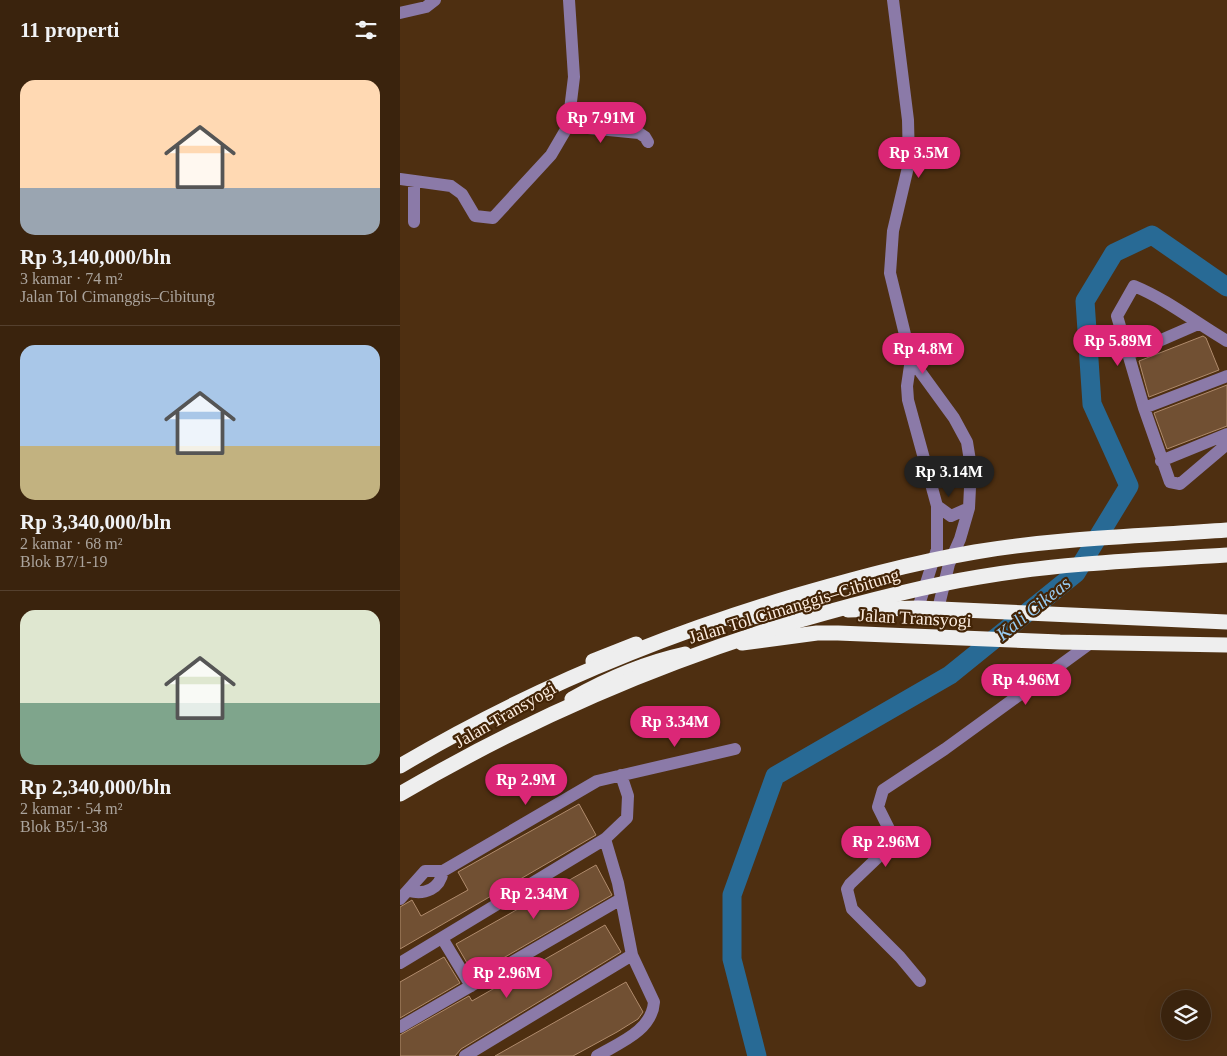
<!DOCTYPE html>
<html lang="id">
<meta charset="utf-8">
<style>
:root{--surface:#3a230d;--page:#412b16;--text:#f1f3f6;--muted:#aba49d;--line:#54402e;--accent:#db2777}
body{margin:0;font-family:"Times New Roman",serif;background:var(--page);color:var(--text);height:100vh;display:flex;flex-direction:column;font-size:19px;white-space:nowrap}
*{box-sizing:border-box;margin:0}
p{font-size:16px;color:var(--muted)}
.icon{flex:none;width:28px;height:28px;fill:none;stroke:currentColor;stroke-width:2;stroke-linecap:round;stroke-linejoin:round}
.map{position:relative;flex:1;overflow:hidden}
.panel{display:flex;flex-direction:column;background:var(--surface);width:400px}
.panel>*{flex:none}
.buttons{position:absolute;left:761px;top:990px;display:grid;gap:10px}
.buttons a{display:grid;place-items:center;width:50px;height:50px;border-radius:50%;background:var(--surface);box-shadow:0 5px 20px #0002,0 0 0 1px var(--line);font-size:25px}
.price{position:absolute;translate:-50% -42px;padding:0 11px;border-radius:18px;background:var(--accent);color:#fff;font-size:16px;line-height:32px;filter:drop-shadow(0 1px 2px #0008)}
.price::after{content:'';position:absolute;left:50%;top:30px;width:15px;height:11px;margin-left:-8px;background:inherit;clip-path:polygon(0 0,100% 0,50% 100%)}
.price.selected{background:#222;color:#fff}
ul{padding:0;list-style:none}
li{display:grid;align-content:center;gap:10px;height:265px;padding:0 20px}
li+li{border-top:1px solid var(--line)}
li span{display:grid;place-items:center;height:155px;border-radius:15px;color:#555}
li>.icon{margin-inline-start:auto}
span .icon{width:90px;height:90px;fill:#fffc;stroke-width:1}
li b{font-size:21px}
h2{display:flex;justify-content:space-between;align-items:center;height:60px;padding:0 20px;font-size:21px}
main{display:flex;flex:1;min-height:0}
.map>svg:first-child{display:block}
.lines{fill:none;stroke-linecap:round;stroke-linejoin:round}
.river{stroke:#286a95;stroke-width:19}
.building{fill:#715033;stroke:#b08b6c}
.minor{stroke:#8b7aa8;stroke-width:12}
.highway{stroke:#eee;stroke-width:15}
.highway-bridge{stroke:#eee;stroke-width:15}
.labels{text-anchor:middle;stroke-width:4.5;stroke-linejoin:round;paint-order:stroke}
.street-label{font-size:18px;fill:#fcecdf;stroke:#432406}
.water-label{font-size:19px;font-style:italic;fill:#99ccf2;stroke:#432406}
</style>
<main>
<section class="panel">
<h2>11 properti<svg class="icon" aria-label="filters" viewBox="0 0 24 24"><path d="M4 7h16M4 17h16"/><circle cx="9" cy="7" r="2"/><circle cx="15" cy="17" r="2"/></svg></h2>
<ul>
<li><span style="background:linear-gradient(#ffd9b3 70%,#9aa5b1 0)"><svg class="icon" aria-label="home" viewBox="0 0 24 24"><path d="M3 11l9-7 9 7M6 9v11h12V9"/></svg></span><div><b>Rp 3,140,000/bln</b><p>3 kamar · 74 m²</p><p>Jalan Tol Cimanggis–Cibitung</p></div></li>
<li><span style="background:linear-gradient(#a9c7e8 65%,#c2b280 0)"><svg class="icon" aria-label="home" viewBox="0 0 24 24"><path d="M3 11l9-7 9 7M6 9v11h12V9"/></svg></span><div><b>Rp 3,340,000/bln</b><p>2 kamar · 68 m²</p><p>Blok B7/1-19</p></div></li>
<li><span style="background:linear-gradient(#dfe7d0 60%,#7fa58c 0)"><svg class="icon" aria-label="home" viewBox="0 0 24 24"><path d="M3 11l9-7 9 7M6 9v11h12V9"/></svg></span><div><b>Rp 2,340,000/bln</b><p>2 kamar · 54 m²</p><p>Blok B5/1-38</p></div></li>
</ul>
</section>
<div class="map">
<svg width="827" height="1056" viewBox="0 0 827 1056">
<rect width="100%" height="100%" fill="#4e2f11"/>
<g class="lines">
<path class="river" d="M357 1056 332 959V895L375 776 550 675 676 573 729 486 692 404 685 301 714 253 752 235 827 287"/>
</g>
<path class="building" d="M803 336 806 338 819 370 749 397 739 361Z
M827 385V426L767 449 754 413Z
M179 804 196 835 0 949V907L12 900 21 916 68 890 58 872Z
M196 865 212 895 74 975 56 944Z
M205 925 221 952 61 1049 55 1056H0V1035L69 996 72 1001Z
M44 957 60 983 0 1018V982Z
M226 982 243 1012 238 1019 217 1032 173 1056H95Z"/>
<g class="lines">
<path class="minor" d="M493 0 508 120 509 163 493 231 490 273 511 359 507 386 508 400 537 506V549L518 608
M0 13 26 7 35 0
M168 126 239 133 245 137 248 142
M0 179 51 186 62 194 75 216 93 218 151 155 168 126 174 77 169 0
M14 222V181
M827 341C796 323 768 300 734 286L717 316 744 408 770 482 780 484 827 444
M729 354 798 324
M511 359 554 418 567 442 571 467 569 508 560 539 549 564 538 609
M744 408 827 376
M761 461 827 434
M537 506 551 516 569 508
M9 891C25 895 40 889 43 871
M0 899 25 871H43L197 781 335 749
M42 938 71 986
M0 963 205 839 227 818 228 796 221 775
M520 981 500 957 452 909 447 889 450 884 495 841 478 807 483 790 545 749 692 642
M0 1027 221 899
M65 1056 232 955
M197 1056C219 1043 252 1031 254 1002L232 955 218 883 205 839"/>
<path class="highway" d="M448 610 518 608 827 622
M334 620 370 614 423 610
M342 643 417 633H438L660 642 827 645
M193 661 236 644
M172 699C209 678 244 663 285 654"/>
<path class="highway-bridge" d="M0 766C123 693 252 639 388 598 450 580 511 563 575 552 658 538 743 536 827 530
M0 794C130 718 256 664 400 620 459 603 518 587 579 577 661 563 744 560 827 555"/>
</g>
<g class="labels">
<g class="street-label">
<text transform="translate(394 606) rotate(-17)" y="6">Jalan Tol Cimanggis–Cibitung</text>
<text transform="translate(515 618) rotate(3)" y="6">Jalan Transyogi</text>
<text transform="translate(105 715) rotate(-30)" y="6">Jalan Transyogi</text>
</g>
<g class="water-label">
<text transform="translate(633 608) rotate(-39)" y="7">Kali Cikeas</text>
</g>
</g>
</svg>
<div class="buttons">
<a><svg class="icon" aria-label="layers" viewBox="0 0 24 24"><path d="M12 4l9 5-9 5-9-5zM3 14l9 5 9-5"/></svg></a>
</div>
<b class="price" style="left:201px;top:144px">Rp 7.91M</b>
<b class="price" style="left:519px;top:179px">Rp 3.5M</b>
<b class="price" style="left:718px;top:367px">Rp 5.89M</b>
<b class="price" style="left:523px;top:375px">Rp 4.8M</b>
<b class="price selected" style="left:549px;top:498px">Rp 3.14M</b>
<b class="price" style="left:626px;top:706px">Rp 4.96M</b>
<b class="price" style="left:275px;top:748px">Rp 3.34M</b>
<b class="price" style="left:126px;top:806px">Rp 2.9M</b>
<b class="price" style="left:486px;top:868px">Rp 2.96M</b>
<b class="price" style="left:134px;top:920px">Rp 2.34M</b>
<b class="price" style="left:107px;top:999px">Rp 2.96M</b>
</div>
</main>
